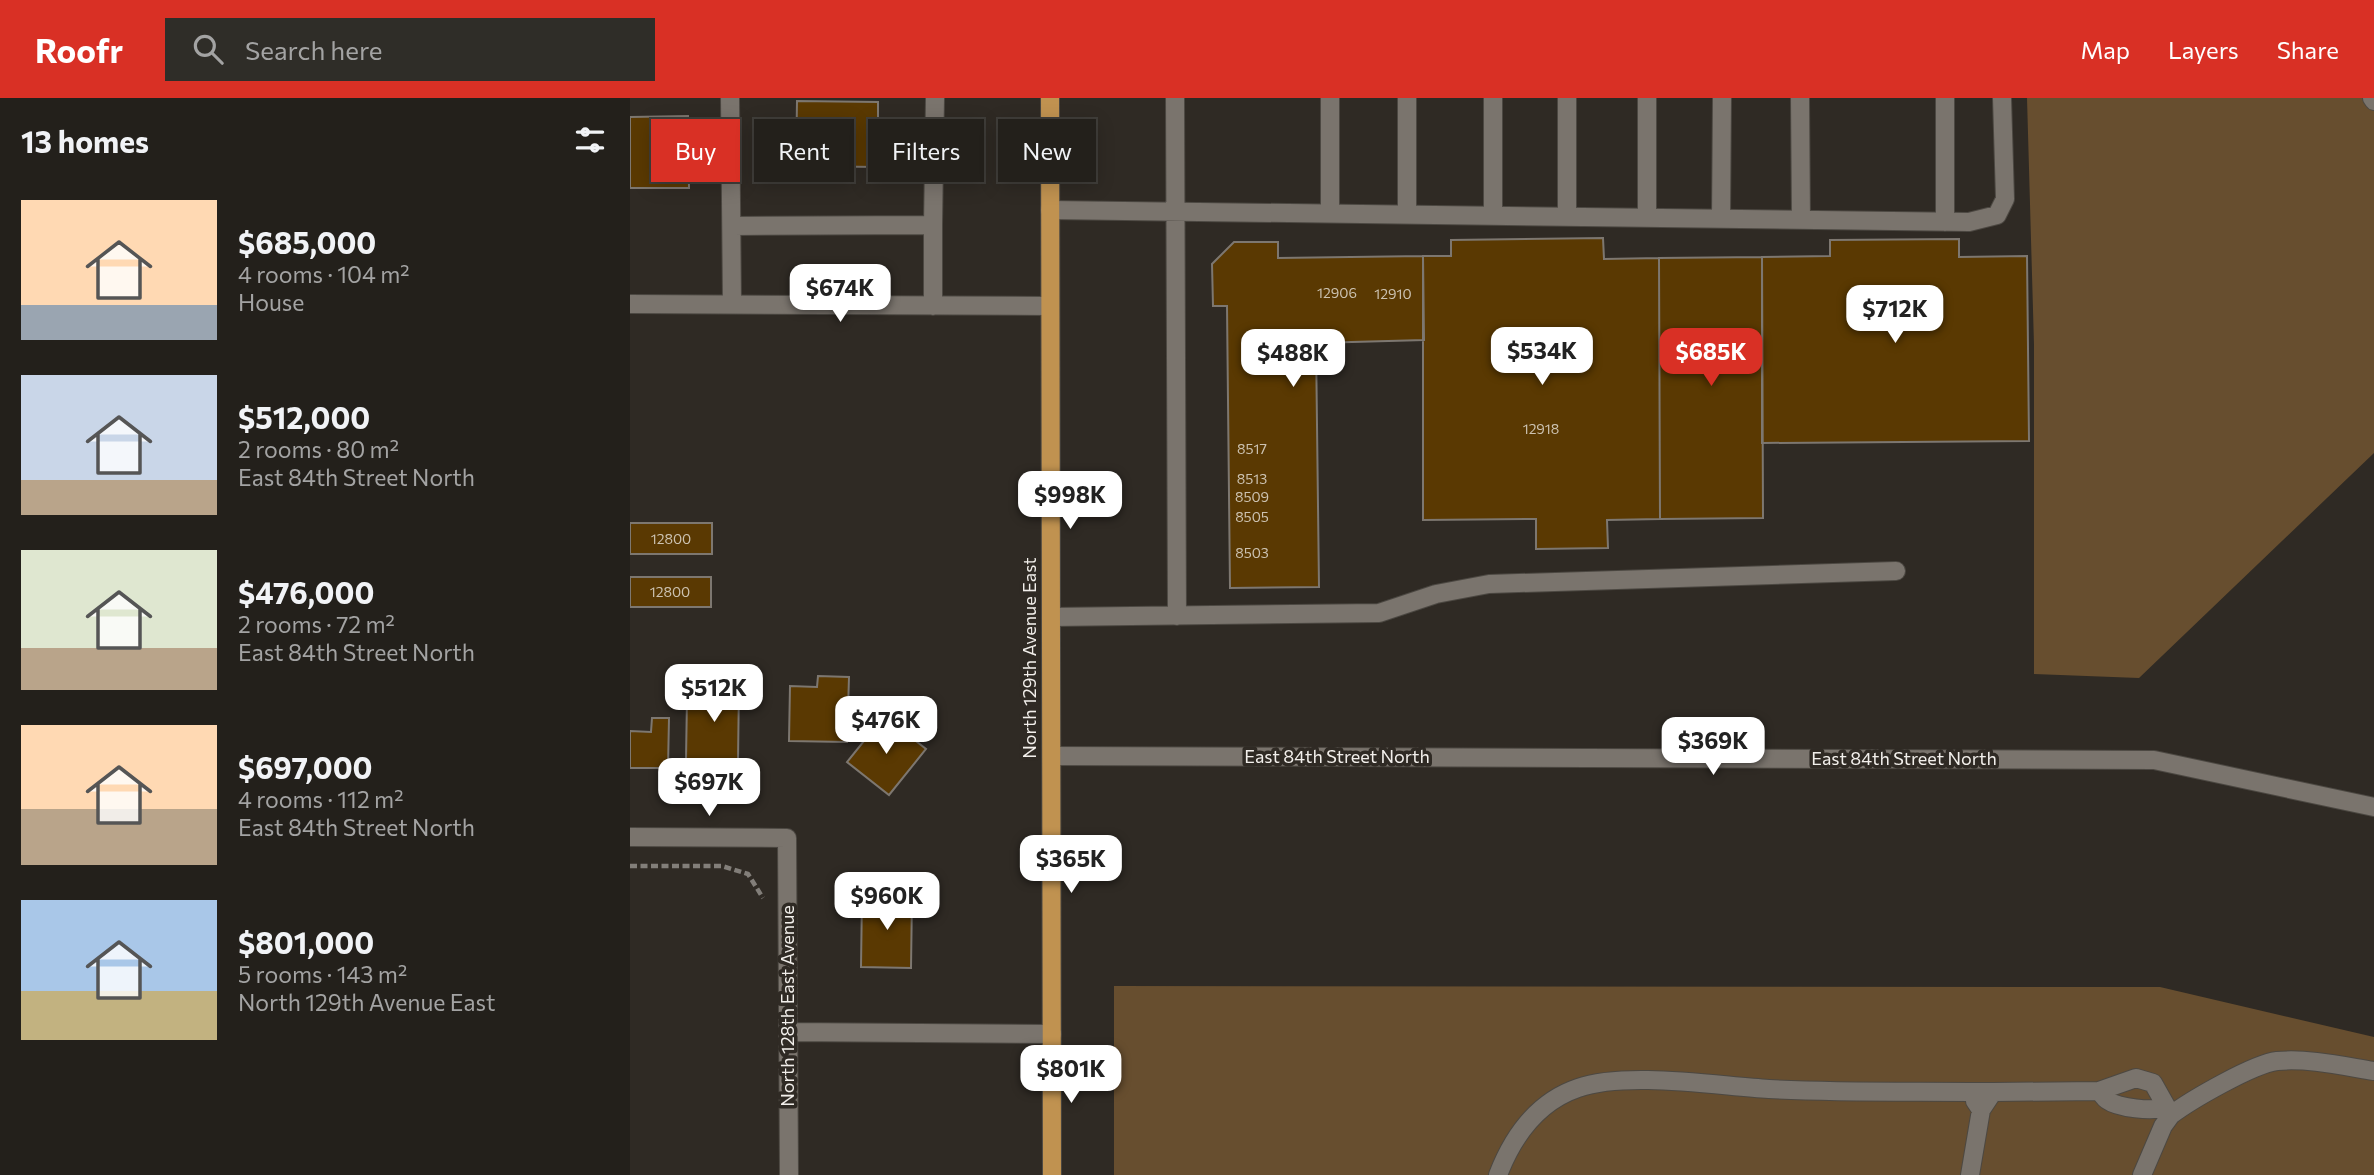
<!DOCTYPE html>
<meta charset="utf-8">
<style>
:root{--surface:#23201b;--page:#2f2d28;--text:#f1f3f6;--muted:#a3a3a3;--line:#403e3a;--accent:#d93025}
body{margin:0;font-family:Commissioner,sans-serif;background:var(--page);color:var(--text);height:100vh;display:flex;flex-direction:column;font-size:26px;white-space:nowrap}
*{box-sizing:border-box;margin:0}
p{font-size:23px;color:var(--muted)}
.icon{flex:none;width:38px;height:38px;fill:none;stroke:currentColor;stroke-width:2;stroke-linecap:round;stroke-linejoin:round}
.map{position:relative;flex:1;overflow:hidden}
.drawer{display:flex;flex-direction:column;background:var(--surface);width:630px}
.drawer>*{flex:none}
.guide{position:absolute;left:21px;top:21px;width:665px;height:63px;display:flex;gap:14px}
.price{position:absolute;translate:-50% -60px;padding:0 16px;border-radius:14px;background:#fff;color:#222;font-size:23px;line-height:46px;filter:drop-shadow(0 2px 4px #0008)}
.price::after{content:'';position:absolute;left:50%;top:42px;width:21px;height:16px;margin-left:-10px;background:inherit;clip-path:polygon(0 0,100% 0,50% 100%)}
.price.on{background:var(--accent);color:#fff}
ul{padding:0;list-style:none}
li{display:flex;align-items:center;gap:21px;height:175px;padding:0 21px}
li span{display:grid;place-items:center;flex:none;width:196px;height:140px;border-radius:0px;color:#555}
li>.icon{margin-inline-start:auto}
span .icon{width:84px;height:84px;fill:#fffc;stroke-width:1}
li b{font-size:30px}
h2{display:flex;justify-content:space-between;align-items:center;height:84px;padding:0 21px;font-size:30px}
.chip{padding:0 24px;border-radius:0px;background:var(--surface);box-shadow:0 4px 18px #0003,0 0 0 2px var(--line);font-size:24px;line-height:63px}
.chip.on{background:var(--accent);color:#fff}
header{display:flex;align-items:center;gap:42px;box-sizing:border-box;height:98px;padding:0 35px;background:var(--accent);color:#fff}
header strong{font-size:33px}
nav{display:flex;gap:38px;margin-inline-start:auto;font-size:24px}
.search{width:490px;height:63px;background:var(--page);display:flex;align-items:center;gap:18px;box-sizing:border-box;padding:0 24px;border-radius:0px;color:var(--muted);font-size:26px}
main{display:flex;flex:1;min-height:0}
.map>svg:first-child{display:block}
.green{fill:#674e2f}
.building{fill:#5a3902;stroke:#7d7770;stroke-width:2}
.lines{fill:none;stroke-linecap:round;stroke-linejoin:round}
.minor-casing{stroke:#4c4842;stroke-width:20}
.major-casing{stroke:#4c4842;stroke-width:20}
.path{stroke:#827e79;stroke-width:4.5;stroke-dasharray:7 3.5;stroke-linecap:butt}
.minor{stroke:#7a746d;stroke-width:18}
.major{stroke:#c09250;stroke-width:18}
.labels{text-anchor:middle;stroke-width:7;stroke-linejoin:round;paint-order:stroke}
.number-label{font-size:14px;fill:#ccc2b1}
.street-label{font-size:18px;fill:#f2efeb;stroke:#2f2a24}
</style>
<header>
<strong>Roofr</strong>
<div class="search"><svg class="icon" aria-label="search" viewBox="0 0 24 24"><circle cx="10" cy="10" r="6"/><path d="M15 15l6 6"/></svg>Search here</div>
<nav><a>Map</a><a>Layers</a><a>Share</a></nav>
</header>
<main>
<section class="drawer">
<h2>13 homes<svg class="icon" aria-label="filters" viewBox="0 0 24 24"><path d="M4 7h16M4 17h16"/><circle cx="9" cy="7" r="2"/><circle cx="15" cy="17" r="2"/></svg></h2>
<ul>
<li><span style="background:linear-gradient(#ffd9b3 75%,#9aa5b1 0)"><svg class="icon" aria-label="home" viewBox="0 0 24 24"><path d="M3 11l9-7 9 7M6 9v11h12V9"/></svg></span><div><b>$685,000</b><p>4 rooms · 104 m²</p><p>House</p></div></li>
<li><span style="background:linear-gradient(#c9d6e8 75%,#b9a48a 0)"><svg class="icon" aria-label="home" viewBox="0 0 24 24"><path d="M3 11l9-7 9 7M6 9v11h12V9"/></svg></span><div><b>$512,000</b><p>2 rooms · 80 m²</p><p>East 84th Street North</p></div></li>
<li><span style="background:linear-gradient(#dfe7d0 70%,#b9a48a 0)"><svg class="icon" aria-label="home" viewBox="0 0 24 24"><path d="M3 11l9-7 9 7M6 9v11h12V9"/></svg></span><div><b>$476,000</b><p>2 rooms · 72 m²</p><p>East 84th Street North</p></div></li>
<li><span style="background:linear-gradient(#ffd9b3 60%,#b9a48a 0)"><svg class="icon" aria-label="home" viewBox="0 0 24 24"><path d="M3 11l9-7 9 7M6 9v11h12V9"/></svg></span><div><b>$697,000</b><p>4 rooms · 112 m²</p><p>East 84th Street North</p></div></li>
<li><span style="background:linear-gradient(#a9c7e8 65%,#c2b280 0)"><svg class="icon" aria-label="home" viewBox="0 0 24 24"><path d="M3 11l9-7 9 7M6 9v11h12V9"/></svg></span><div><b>$801,000</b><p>5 rooms · 143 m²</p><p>North 129th Avenue East</p></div></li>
</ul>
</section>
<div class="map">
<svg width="1744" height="1077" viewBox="0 0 1744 1077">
<rect width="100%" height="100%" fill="#2f2a24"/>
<path class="green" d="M1397 0H1744V355L1509 580 1404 576V247Z
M484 888 1530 889 1744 939V1077H484Z"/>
<path class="building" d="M167 3 248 4V69L166 68Z
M58 18 59 90H0V19Z
M973 140 974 161 1029 160 1030 421 977 422 978 450 906 451V421L793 422V158H821V142Z
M1329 141V159L1397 158 1399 343 1132 345V159L1200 158V142Z
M604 144H648V160L793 158 794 242 686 245 689 489 600 490 597 208H583L582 166Z
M1132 159 1133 420 1030 421 1029 160Z
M0 425H82V456H0Z
M0 479H81V509H0Z
M188 578 219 579 217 644 159 643 160 588 187 589Z
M75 585 109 586 108 663 56 662 57 600H75Z
M254 618 296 651 259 697 217 664Z
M22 620H39L38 670H0V633L21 634Z
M232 798H282L281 870 231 869Z"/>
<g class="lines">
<defs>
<path id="minor" d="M100 0 102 205
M545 0 547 518
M700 0V116
M1017 0V120
M1170 0 1171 122
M1742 0 1744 3
M420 112 1339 124 1367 117 1375 101 1372 0
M777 117V0
M863 118V0
M937 119V0
M1091 121 1092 0
M1315 124V0
M303 127 305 0
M102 128 303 127V208
M0 206 420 208
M421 519 749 515 806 496 859 486 1266 473
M422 658 1524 662 1744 709
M0 739 157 740 159 1077
M158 934 422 936
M1469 993C1472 996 1474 1000 1477 1002 1488 1010 1523 1014 1535 1009
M1351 1012 1363 994 1469 993 1506 980 1523 985 1541 1017
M868 1077C883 1038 907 1004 948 990 997 973 1087 988 1139 991 1214 995 1289 993 1363 994
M1340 1077 1351 1012 1345 1003
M1512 1077 1533 1028 1541 1017C1561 1002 1623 966 1647 963 1678 960 1713 968 1744 973"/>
<path id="major" d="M420 0 422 1077"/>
</defs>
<use href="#minor" class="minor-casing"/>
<use href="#major" class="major-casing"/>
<path class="path" d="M0 768H92L118 776 133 800"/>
<use href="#minor" class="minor"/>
<use href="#major" class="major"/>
</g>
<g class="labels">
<g class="number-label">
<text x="707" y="200">12906</text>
<text x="763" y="201">12910</text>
<text x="911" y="336">12918</text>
<text x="622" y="356">8517</text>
<text x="622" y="386">8513</text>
<text x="622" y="404">8509</text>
<text x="622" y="424">8505</text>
<text x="41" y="446">12800</text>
<text x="622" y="460">8503</text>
<text x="40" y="499">12800</text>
</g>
<g class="street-label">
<text transform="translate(400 560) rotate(-90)" y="6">North 129th Avenue East</text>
<text x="707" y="665">East 84th Street North</text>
<text x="1274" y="667">East 84th Street North</text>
<text transform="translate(158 908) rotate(-90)" y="6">North 128th East Avenue</text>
</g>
</g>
</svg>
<b class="price" style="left:210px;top:226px">$674K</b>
<b class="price" style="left:1265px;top:247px">$712K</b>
<b class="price" style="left:912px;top:289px">$534K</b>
<b class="price on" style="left:1081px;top:290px">$685K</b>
<b class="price" style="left:663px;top:291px">$488K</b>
<b class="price" style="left:440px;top:433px">$998K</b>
<b class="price" style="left:84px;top:626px">$512K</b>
<b class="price" style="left:256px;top:658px">$476K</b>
<b class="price" style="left:1083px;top:679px">$369K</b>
<b class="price" style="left:79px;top:720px">$697K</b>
<b class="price" style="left:441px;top:797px">$365K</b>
<b class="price" style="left:257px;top:834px">$960K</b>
<b class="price" style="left:441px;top:1007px">$801K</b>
<div class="guide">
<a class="chip on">Buy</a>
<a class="chip">Rent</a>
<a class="chip">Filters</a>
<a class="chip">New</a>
</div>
</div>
</main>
